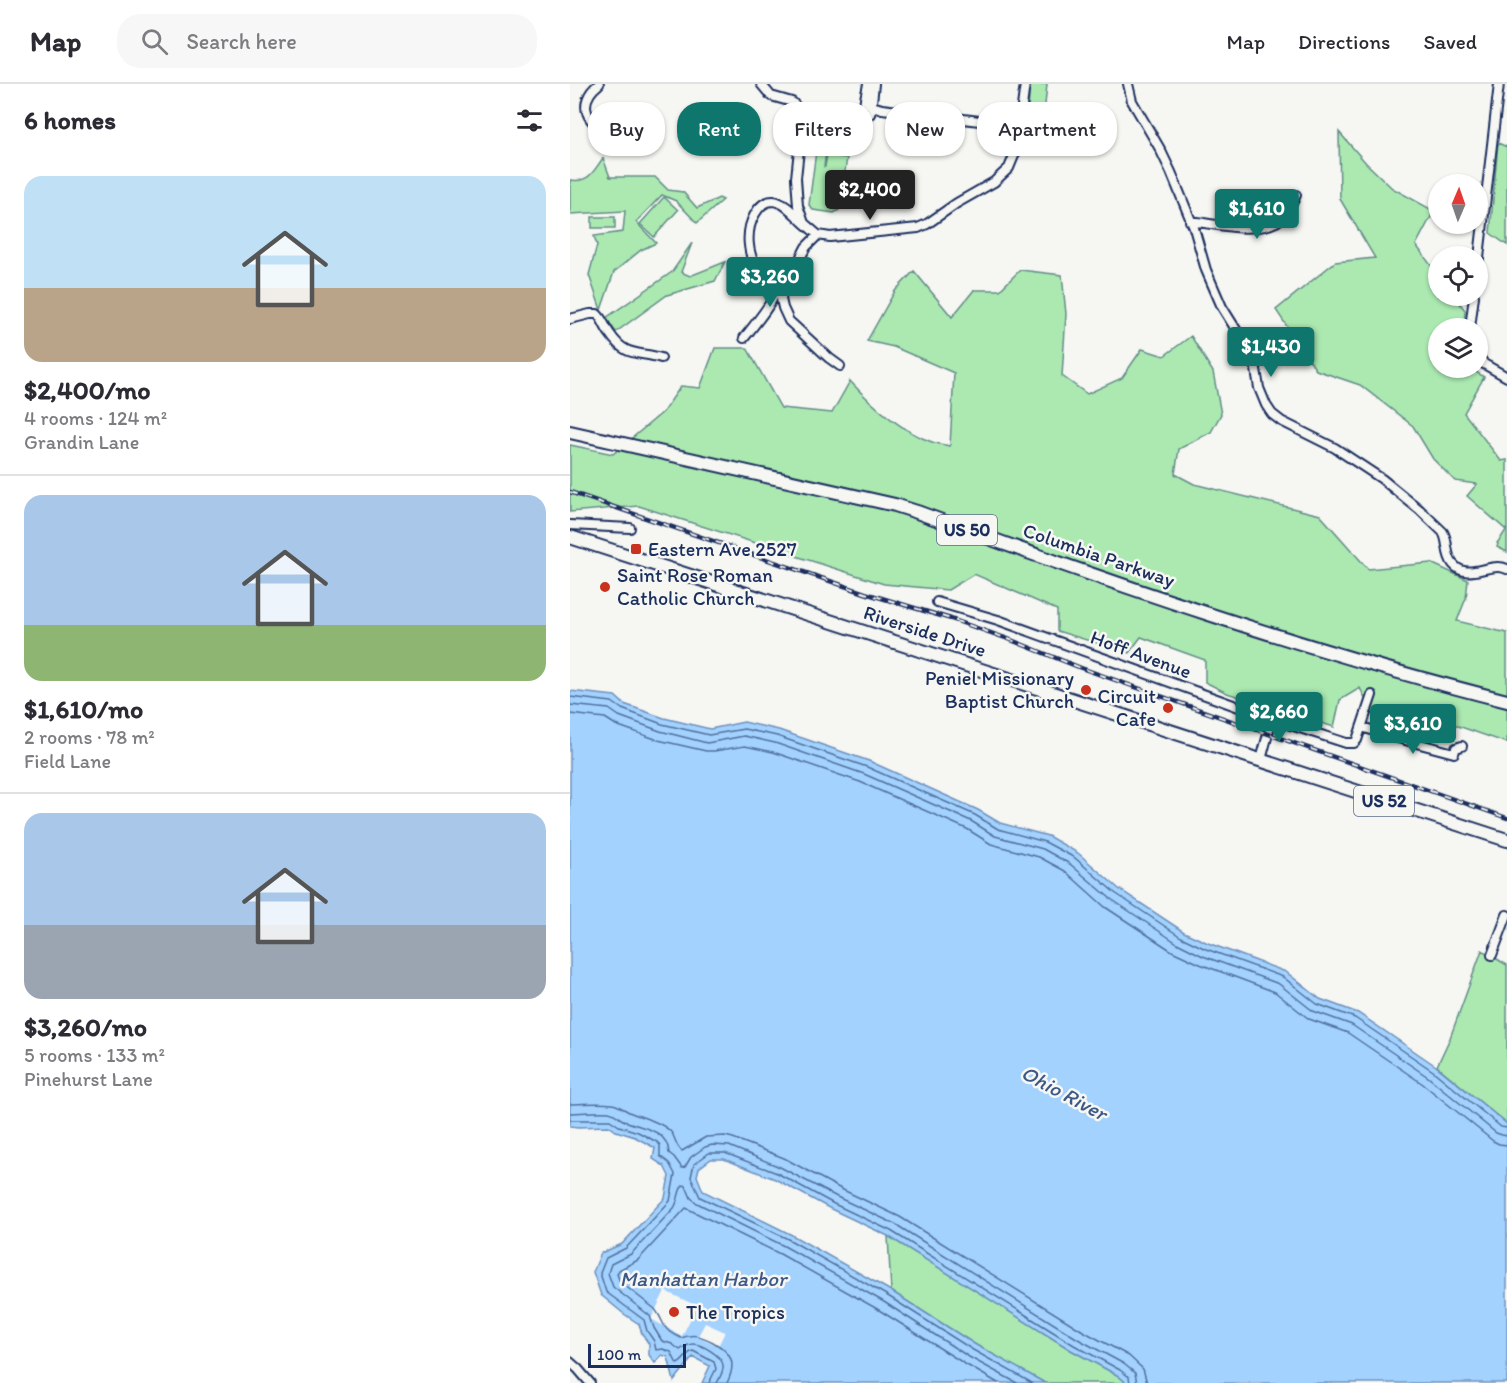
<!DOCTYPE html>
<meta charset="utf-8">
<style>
:root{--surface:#fff;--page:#f7f7f7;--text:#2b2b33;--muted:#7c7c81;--line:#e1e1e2;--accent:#0f766e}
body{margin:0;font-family:Itim,sans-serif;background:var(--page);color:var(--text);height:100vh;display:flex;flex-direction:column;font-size:22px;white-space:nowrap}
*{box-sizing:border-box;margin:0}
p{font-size:20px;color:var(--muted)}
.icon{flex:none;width:33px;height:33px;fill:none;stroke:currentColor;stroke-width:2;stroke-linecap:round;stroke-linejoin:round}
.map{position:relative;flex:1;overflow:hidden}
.sheet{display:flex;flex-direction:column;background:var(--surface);width:570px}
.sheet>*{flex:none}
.banner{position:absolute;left:18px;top:18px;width:570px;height:54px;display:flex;gap:12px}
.needle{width:39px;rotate:2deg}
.controls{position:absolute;left:858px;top:90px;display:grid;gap:12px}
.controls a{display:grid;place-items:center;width:60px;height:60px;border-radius:50%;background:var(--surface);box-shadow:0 2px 4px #0004;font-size:30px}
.scale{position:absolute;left:18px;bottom:15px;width:98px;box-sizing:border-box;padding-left:6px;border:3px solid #1b2f5e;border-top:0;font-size:16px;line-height:21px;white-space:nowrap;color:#1b2f5e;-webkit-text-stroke:4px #f6f6f2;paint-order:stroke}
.price{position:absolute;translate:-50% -51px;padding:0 14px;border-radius:6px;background:var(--accent);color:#fff;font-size:20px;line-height:39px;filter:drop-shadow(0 2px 3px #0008)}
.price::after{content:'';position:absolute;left:50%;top:36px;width:18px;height:14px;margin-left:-9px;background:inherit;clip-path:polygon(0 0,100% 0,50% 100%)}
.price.current{background:#222;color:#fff}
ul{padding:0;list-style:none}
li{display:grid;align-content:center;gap:12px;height:318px;padding:0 24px}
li+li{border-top:2px solid var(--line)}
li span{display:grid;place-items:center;height:186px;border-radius:18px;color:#555}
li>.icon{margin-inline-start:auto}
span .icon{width:108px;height:108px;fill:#fffc;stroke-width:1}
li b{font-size:26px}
h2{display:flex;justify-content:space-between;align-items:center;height:72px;padding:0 24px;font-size:26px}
.pill{padding:0 21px;border-radius:24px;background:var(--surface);box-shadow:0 2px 4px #0004;font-size:21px;line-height:54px}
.pill.current{background:var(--accent);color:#fff}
header{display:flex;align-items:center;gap:36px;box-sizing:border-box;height:84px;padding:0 30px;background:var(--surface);border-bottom:2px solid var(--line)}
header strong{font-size:28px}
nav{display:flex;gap:33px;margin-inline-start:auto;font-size:21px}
.search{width:420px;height:54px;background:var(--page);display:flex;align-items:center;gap:15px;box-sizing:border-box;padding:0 21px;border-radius:24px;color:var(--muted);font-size:22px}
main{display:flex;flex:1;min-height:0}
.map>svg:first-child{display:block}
.green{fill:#abe9b1;stroke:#638c88;stroke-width:1.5}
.water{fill:#a3d2fe;stroke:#6d91be;stroke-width:1.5}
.pier{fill:#f6f6f2}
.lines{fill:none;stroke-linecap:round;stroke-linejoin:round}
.shore{stroke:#51709e;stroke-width:1.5}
.minor-casing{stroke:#1b2f5e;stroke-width:12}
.primary-casing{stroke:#1b2f5e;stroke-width:16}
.trunk-casing{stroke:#1b2f5e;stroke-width:16}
.minor{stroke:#f6f6f2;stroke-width:8}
.primary{stroke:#f6f6f2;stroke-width:12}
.trunk{stroke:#f6f6f2;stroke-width:12}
.rail-casing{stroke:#1b2f5e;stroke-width:4.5}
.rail{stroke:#f6f6f2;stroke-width:2;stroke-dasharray:7;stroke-linecap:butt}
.poi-dot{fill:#c8321e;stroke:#f6f6f2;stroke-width:2}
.labels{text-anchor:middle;stroke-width:5;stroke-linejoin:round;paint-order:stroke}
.shield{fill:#f6f6f2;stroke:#5d6b8a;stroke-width:1.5}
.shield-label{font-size:18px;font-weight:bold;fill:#1b2f5e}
.poi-label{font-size:20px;fill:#1b2f5e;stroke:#f6f6f2;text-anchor:start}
.street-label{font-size:20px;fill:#1b2f5e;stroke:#f6f6f2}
.water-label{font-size:21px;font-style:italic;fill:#3d5886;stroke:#f6f6f2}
</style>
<header>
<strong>Map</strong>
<div class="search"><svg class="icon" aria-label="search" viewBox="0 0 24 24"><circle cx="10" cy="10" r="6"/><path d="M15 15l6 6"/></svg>Search here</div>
<nav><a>Map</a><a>Directions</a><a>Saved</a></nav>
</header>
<main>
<section class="sheet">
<h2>6 homes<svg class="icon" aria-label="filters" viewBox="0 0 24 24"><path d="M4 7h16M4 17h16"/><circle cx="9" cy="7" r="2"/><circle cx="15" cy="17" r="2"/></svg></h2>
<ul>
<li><span style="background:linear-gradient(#bfe0f5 60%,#b9a48a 0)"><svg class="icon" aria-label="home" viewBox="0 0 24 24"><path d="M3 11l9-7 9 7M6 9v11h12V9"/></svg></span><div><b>$2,400/mo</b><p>4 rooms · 124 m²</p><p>Grandin Lane</p></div></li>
<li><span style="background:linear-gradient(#a9c7e8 70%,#8fb573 0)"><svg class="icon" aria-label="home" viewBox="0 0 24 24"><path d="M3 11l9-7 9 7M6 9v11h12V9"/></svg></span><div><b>$1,610/mo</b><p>2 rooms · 78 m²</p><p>Field Lane</p></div></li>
<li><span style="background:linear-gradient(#a9c7e8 60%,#9aa5b1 0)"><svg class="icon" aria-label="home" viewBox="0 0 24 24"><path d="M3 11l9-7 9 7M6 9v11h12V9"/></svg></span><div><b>$3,260/mo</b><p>5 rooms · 133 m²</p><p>Pinehurst Lane</p></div></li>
</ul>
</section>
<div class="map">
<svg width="937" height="1299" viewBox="0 0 937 1299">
<rect width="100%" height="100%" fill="#f6f6f2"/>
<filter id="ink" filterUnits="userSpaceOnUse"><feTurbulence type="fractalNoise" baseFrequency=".0167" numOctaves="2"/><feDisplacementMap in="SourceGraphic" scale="12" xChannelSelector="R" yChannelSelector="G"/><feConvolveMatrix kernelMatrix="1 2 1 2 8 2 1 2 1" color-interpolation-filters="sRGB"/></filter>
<g filter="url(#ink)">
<path class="green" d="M460 0H477L473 42 457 39Z
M237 36 259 39 254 83H255L257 71 277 74 269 126 264 129 243 126 239 121 246 67 245 65 235 63Z
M769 48 796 79 822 104 864 127 846 161 868 191V212H884L895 226 894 244H868V284H900L914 293 894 329 931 377 937 376V468L927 463 928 460 927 459 931 454 936 446 897 412 907 400 885 397 863 375 843 342 790 301 746 286 706 226 765 178 805 174 770 115Z
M928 59 937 63V161L920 149Z
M33 74 40 93H85L98 106 113 108 127 124 149 114 153 116 127 139 106 117 92 111 66 138 86 159 71 166 44 188 31 226 19 191 27 161 24 152 53 148 55 127 0 130V96C19 99 23 88 33 74Z
M94 113 108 126 84 153 70 140Z
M22 133H45V144H22Z
M122 159 111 188 120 192 155 178 145 197 97 211 46 248 36 234 102 188Z
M450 186 492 191 496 230 492 292 517 310 552 294 572 265 594 272 621 252 643 288 651 330 641 348 609 365 605 390 624 400 750 431 798 485 861 479 898 496 896 514 887 537 937 549V659L871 636 851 646 806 636 790 604 770 616 764 643 657 609 635 598V576L571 553 559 569 487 547V526L404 490 378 506 314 500 69 422 0 428V361L43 370 93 328 111 302 130 304 145 264H177L211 324 262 329 280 297C302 321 331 347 362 358 368 360 375 361 380 362L384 289 324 263 297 257 325 207 344 187 382 233 404 206H430Z
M912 866 937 881V1040L867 982 880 954Z
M318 1152 501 1266 547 1291 557 1299H475L406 1261 321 1207Z"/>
<path class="water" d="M0 607 45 612 54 620 94 634 140 645 174 638 209 646 299 677 408 726 430 739 478 752 508 769 549 805 614 848 638 859 716 888 750 915 788 929 866 982 937 1040V1299H557L547 1291 501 1266 318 1152 261 1125 205 1095 154 1075H141L129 1084 127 1092 133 1107 220 1150 321 1207 406 1261 475 1299H132L140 1282 123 1273 104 1297 98 1273 92 1271 85 1279 79 1271V1260L72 1250 69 1240 54 1230 31 1211 23 1188 31 1169 52 1160 95 1114 99 1092 94 1082 83 1075 85 1064 65 1053 46 1047 39 1042 8 1043 0 1042Z"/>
<path class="pier" d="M95 1207 127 1222 112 1252 81 1235Z
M135 1239 155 1248 148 1262 128 1252Z"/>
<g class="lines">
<path class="shore" d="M0 613 42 618 52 625 92 640 139 651 174 645 207 652 297 683 405 731 428 745 475 758 505 774 545 809 611 853 636 865 713 893 747 920 785 934 863 987 931 1043 937 1044
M0 621 39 625 49 632 90 647 137 659 174 652 205 659 294 690 401 737 425 752 473 765 500 780 541 815 607 859 633 872 709 900 743 927 782 941 858 993 926 1049 932 1051 937 1052
M0 630 35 634 46 641 88 656 136 667H144L175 662 203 668 290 698 397 745 421 760 469 773 495 787 535 823 602 867 630 880 705 908 739 935 778 949 853 1000 923 1057 929 1060 937 1061
M0 1020C13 1020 29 1018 42 1020 49 1021 53 1025 59 1028 72 1034 90 1037 101 1048 106 1054 105 1062 112 1067L136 1053 155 1052 163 1054 214 1074 271 1105 330 1133 513 1247 559 1272 573 1285 577 1299
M0 1029C13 1029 26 1027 39 1028 45 1029 47 1032 51 1035 69 1045 97 1043 99 1069L104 1073 112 1084 115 1083 121 1073 135 1063 142 1061 159 1062 210 1083 267 1113 325 1140 508 1255 554 1280 565 1289 567 1299
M0 1036H40L49 1042 68 1048 87 1058 90 1061V1072L99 1079 105 1090 100 1117 56 1164 36 1174 30 1189 36 1208 74 1236 77 1247 84 1257 86 1266 93 1265 101 1268 107 1280C114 1278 116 1269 123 1267L144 1278 146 1285 139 1299
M147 1299C150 1293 154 1287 153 1281 152 1272 132 1260 123 1260 118 1260 114 1263 110 1266L102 1260 92 1257 84 1244 80 1232 43 1203 38 1189 41 1180 61 1170 104 1124C109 1117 108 1106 113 1101L116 1102 121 1114 127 1119 214 1162 314 1218 399 1273 447 1299
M157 1299C167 1279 162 1269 143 1258 131 1252 124 1249 111 1254 89 1244 97 1241 85 1225L50 1198 47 1190 49 1186 68 1176 116 1124 210 1170 309 1226 395 1280 428 1299
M462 1299 403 1266 318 1212 218 1155 130 1113 121 1093 124 1080 139 1069H155L207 1089 264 1120 321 1147 504 1261 550 1286 559 1293 560 1299"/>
<defs>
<path id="minor" d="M29 0C5 19 17 44 45 48
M191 0 201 12 222 18 229 26 232 37 226 94 228 122 234 139 248 151 260 153 348 144 357 140 387 119 424 98 439 84 446 67 455 0
M298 0 293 25 294 33 300 30 301 27 304 0
M558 0 562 17 590 65 601 88 624 144 636 186 652 223 680 268 685 279 689 304 696 321 702 330 711 337 765 364 812 395 850 426 873 448C879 458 875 470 883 480 898 498 919 477 937 485
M302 22 312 25 450 42
M620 137C645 140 684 150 706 138 716 132 722 121 726 111
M248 151 236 163 212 209 211 215 213 224 219 237 259 274 270 282
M908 182 929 0
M0 235 20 230H27C33 235 35 244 40 250 56 274 68 267 91 274
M900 244 904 212
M174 254C181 245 204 218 205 208 206 199 194 193 189 187 177 171 175 147 185 130 189 123 195 117 203 117 215 118 225 131 233 138
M908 271 914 280 937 293
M0 441 60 444
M367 518 428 536 702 635 776 659H784L787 656 802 611
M792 643 820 652 884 669 886 664 892 662
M691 676 702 635
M922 871 937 831
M0 1278 8 1285 20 1299"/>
<path id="primary" d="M0 453 937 756"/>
<path id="trunk" d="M0 348 325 421 347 428C541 499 737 567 937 617"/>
</defs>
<use href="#minor" class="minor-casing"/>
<use href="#primary" class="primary-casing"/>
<use href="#trunk" class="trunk-casing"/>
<use href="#minor" class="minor"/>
<use href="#primary" class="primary"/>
<use href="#trunk" class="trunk"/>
<defs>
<path id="rail" d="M0 408 295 509 381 535 441 556 511 584 937 734"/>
</defs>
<use href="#rail" class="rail-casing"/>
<use href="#rail" class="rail"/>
</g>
</g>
<g class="poi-dot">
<rect x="60" y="459" width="12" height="12" rx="3"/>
<circle cx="35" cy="503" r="6"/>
<circle cx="516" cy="606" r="6"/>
<circle cx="598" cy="624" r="6"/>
<circle cx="104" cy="1228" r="6"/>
</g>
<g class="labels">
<g class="shield">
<rect x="367" y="431" width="60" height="30" rx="4.5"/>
<rect x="784" y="702" width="60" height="30" rx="4.5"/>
</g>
<g class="shield-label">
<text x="397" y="452">US 50</text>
<text x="814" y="723">US 52</text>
</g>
<g class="poi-label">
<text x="78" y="472">Eastern Ave 2527</text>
<text x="47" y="498">Saint Rose Roman<tspan x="47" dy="23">Catholic Church</tspan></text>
<text x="504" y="601" text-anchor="end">Peniel Missionary<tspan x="504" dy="23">Baptist Church</tspan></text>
<text x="586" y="619" text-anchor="end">Circuit<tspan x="586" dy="23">Cafe</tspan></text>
<text x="116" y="1235">The Tropics</text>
</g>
<g class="street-label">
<text transform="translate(529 471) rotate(19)" y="7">Columbia Parkway</text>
<text transform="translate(355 547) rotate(18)" y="7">Riverside Drive</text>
<text transform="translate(571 570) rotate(20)" y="7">Hoff Avenue</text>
</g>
<g class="water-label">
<text transform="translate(494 1009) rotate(28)" y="7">Ohio River</text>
<text x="133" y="1202">Manhattan Harbor</text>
</g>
</g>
</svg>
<div class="controls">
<a><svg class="needle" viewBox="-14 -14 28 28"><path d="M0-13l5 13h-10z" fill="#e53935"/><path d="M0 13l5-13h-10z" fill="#7c7c81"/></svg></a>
<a><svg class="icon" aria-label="locate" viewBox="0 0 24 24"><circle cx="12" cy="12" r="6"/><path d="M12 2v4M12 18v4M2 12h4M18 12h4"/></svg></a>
<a><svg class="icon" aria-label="layers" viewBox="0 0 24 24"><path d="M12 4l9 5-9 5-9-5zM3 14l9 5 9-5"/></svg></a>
</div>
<div class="scale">100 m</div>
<b class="price current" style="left:300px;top:137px">$2,400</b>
<b class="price" style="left:687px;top:156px">$1,610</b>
<b class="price" style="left:200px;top:224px">$3,260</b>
<b class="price" style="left:701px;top:294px">$1,430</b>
<b class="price" style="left:709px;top:659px">$2,660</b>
<b class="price" style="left:843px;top:671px">$3,610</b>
<div class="banner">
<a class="pill">Buy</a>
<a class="pill current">Rent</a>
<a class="pill">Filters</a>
<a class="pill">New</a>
<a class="pill">Apartment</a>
</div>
</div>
</main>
